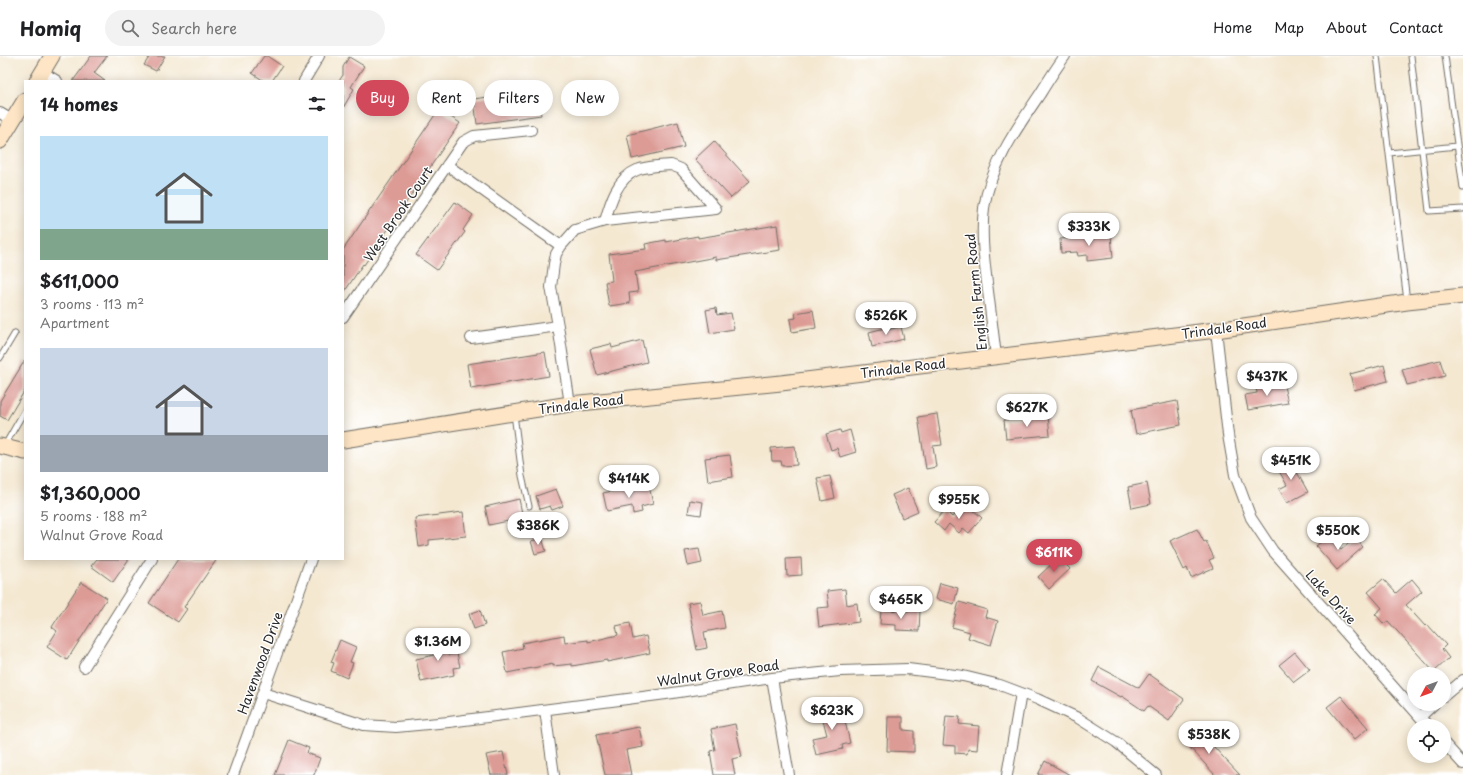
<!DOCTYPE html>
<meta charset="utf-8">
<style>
:root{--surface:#fff;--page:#f2f2f2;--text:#202124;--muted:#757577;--line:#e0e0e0;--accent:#d1495b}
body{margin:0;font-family:"Playpen Sans",sans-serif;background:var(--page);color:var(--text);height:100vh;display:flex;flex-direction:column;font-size:15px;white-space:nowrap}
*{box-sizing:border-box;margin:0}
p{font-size:13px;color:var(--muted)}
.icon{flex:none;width:22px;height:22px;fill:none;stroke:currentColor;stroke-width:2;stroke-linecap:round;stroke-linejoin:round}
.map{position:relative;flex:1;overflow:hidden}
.drawer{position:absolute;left:24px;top:24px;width:320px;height:480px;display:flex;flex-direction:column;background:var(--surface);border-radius:0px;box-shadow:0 2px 10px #0003}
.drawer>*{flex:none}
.hud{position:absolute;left:356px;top:24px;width:380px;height:36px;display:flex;gap:8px}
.needle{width:26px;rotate:229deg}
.tools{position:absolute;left:1407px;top:611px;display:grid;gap:8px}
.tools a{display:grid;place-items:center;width:44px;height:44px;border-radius:50%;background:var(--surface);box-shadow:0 2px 10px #0003;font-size:20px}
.price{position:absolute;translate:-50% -34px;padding:0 9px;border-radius:14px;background:#fff;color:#222;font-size:13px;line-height:26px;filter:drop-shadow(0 1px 2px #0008)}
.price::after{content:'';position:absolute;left:50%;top:24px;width:12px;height:9px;margin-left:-6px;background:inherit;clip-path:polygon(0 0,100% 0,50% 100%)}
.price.active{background:var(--accent);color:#fff}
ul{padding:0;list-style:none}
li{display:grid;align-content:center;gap:8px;height:212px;padding:0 16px}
li span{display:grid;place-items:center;height:124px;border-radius:0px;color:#555}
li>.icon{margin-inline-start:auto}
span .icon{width:72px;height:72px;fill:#fffc;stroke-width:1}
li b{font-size:17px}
h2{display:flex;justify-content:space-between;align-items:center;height:48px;padding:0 16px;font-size:17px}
.chip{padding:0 14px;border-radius:18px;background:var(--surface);box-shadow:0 2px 10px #0003;font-size:14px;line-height:36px}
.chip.active{background:var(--accent);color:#fff}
header{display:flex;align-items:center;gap:24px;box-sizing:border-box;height:56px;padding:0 20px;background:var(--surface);border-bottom:1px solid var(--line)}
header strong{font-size:19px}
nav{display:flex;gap:22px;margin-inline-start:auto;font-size:14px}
.search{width:280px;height:36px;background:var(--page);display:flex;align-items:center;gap:10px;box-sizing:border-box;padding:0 14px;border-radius:22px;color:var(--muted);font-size:15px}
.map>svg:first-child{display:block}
.building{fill:#dd9b96}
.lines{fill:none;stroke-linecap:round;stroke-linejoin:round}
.lane-casing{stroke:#716d65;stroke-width:7}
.street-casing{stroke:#716d65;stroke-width:12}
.secondary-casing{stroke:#716d65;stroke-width:17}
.lane{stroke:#fff;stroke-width:5}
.street{stroke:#fff;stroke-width:10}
.secondary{stroke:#fde5c5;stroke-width:15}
.labels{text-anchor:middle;stroke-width:3;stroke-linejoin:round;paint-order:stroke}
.street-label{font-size:13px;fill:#2b2b2b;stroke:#fff}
</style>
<header>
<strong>Homiq</strong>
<div class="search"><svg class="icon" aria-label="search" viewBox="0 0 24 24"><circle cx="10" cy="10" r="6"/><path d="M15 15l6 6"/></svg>Search here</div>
<nav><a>Home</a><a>Map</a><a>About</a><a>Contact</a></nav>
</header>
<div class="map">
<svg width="1463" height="719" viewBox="0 0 1463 719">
<rect width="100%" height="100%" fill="#fff"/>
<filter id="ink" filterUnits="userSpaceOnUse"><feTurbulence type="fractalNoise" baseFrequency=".025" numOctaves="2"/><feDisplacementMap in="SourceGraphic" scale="8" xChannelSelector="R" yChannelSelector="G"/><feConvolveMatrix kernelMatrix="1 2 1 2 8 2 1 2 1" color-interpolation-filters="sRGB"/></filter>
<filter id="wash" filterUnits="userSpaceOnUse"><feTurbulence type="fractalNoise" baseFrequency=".012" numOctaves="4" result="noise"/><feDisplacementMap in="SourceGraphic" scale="16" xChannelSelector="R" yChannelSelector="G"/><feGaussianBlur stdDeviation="0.9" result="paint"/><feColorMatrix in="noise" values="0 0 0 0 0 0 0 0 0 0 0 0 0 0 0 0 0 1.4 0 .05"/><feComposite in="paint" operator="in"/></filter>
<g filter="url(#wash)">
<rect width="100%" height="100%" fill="#f4e8d1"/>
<g id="blocks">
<path class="building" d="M91 0H107L94 17 105 25H73Z
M150 0H165L156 15 144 9Z
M264 0H267L282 10 272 25H264L252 17Z
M349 1 364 10 351 31 354 33 343 52V25H339L343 19V11Z
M537 34 541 59 477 68 474 43Z
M439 53 460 67 364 209 363 208 343 238V194Z
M678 66 684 91 632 103 627 79Z
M714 85 750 125 731 142 695 103Z
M455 146 473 159 463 174 465 176 437 214 416 199Z
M777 169 780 194 716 204V201L635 216 638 236 629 237 630 247 609 250 605 226 612 225 609 198 646 193 645 188 666 184V186L698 180V182Z
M1111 179 1113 202 1087 205V199L1078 200 1077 196 1061 197 1060 183Z
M716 252 717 259 731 257 734 273 710 277 706 254Z
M813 254 816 272 792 276 790 263 796 262 795 257Z
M901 271 904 283 872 291 869 276 885 272 886 274Z
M642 284 647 306 597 319 590 293 611 288 612 292Z
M545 296 549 320 471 333 467 308Z
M25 304V334L7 364 0 360V345Z
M1440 304 1445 320 1407 329 1402 313Z
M1384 309 1388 325 1354 334 1350 318Z
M1283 326 1288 347 1248 354 1245 339 1257 337 1256 331Z
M1177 345 1181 369 1136 378 1131 354Z
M937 358 942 389 933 390 936 411 926 413 918 361Z
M1048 360 1050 379 1006 383 1004 364Z
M840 374 841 377 850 374 856 396 840 401 837 392 831 394 826 378Z
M795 390 797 409 782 410 781 405H772L771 392Z
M730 399 733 421 708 425 705 402Z
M1288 400 1308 436 1287 447 1279 433 1287 429 1275 408Z
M830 420 835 442 822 445 817 422Z
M1147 427 1151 448 1132 452 1128 431Z
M641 429V432L649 430 653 448 641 451 642 456 633 458 632 450 607 455 603 437Z
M908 432 918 455 902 462 892 439Z
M556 433 563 450 552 454 550 450 540 453 536 440Z
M519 443 523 462 489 469 485 451Z
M690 444 703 446 701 459 688 457Z
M962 450 968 454 970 451 982 462 969 477 963 472 959 477 949 468 944 475 934 466 945 454 952 461Z
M463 456 466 480 429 484V489L419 491 415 462Z
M1197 473 1204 486 1206 485 1214 502 1209 504 1213 512 1191 522 1187 512 1184 514 1170 485Z
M1329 479 1341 494 1355 482 1363 491 1337 514 1316 490Z
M542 482 546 495 535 498 531 485Z
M699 493 702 507 688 510 685 495Z
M1059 501 1070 513 1049 533 1038 521Z
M801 502 802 519 787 520 786 503Z
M97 503H129L113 526 91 510Z
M178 503H217L184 551 187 553 178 566 149 547Z
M1383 523 1396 537 1412 523 1422 535 1406 549 1425 570 1427 568 1446 589 1442 593 1449 602 1434 616 1388 565 1384 568 1375 558 1382 552 1368 536Z
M81 526 107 542 67 604 47 591 57 575 52 571Z
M940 527 958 532 954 548 936 543Z
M845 533 847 549 857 547 859 566 819 571 817 552 829 551 827 535Z
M700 545 703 559 722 555 725 572 704 576 707 592 697 594 688 547Z
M959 546 987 554 985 561 998 565 991 589 968 582 970 576 952 571Z
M480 554 485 569 474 573 469 558Z
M881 554 920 555 919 575 896 574V569L880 568Z
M630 567 633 583 646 580 650 597 607 606V604L572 610V608L553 610V608L507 617 503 596 523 592 522 587 564 579 565 587 588 584V586L618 579 616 570Z
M444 579 449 599 457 597 460 611 453 612 454 619 421 626 416 603 434 599 430 582Z
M340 584 356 591 350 606 353 607 347 622 331 615 334 607 331 606Z
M1295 596 1310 614 1294 626 1279 609Z
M1099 611 1139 632 1149 618 1184 643 1169 665 1148 650 1144 655 1122 640 1121 641 1092 625Z
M1341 640 1368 672 1354 684 1327 651Z
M841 648 850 687 842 689 843 693 816 699 812 682 827 679 820 653Z
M946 660 960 661 959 668 979 670 977 694 968 693 967 698 955 697V690L943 689Z
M888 661H903V674L914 675V696L887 695Z
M735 668 742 701 732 703 735 719H714L710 695 715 694 711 673Z
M639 671 643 691 626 694 631 719H605L596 679Z
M1197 672 1223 701 1240 719H1215L1184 685Z
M289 684 309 692 307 697 320 702 314 719H275Z
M503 696 508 719H491L486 699Z
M1045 705 1070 719H1038Z"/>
</g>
</g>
<g filter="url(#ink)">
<use href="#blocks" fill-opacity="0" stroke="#716d65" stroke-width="1"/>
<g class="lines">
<defs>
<path id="lane" d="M1377 0 1407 245
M1411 0 1429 155 1463 153
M1445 0 1463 132
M1389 97 1457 90
M0 302 15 277
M514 358 522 420 529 450
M5 389 25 354"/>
<path id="street" d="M42 16 57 25
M304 25 319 0
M0 57 12 64
M447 109 561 190
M671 109 681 113 716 153 605 165C610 147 617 122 637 114 647 110 661 110 671 109Z
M343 261 463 86 474 80 531 74
M1216 274 1228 379 1235 419 1251 462 1273 495 1428 670
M471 282 558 270
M996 300C993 276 990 252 987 227 984 203 981 177 984 152 990 110 1017 72 1040 38 1048 25 1056 12 1065 0
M570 348 558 270 551 231 554 208 556 198 561 190 575 174 605 165
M84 611 152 503
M772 622 789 719
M263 637 364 669 396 671 449 666 666 638 772 622 840 615 908 613 963 620 1000 629 1037 643 1078 662 1116 686 1156 719
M1444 640 1463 624
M545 654 554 719
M1420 661 1434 648
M1444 687 1463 708
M233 719 311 503
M1007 719 1021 637"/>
<path id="secondary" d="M37 25 52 0
M0 85 25 44
M343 384 570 348 781 327 1216 274 1407 246 1463 240
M0 390 25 396"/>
</defs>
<use href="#lane" class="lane-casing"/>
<use href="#street" class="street-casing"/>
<use href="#secondary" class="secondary-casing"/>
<use href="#lane" class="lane"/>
<use href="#street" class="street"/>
<use href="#secondary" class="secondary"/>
</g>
</g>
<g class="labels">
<g class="street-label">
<text transform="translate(398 158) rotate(-56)" y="5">West Brook Court</text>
<text transform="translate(976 236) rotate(-96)" y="5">English Farm Road</text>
<text transform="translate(1224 272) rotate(-8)" y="5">Trindale Road</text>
<text transform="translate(903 312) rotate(-7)" y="5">Trindale Road</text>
<text transform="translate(581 348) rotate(-7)" y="5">Trindale Road</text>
<text transform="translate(1331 541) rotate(48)" y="5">Lake Drive</text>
<text transform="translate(260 607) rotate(-70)" y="5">Havenwood Drive</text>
<text transform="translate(718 617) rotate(-8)" y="5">Walnut Grove Road</text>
</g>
</g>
</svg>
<div class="tools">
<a><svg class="needle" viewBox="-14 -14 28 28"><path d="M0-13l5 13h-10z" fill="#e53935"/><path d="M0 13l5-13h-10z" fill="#757577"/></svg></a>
<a><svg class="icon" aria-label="locate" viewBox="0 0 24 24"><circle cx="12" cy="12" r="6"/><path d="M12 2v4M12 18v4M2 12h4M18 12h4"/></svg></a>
</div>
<b class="price" style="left:1089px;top:191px">$333K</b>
<b class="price" style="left:886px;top:280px">$526K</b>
<b class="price" style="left:1267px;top:341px">$437K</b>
<b class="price" style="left:1027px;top:372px">$627K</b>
<b class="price" style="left:1291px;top:425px">$451K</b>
<b class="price" style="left:629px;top:443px">$414K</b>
<b class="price" style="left:959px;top:464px">$955K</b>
<b class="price" style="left:538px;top:490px">$386K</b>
<b class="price" style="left:1338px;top:495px">$550K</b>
<b class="price active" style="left:1054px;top:517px">$611K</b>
<b class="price" style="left:901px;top:564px">$465K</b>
<b class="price" style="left:438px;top:606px">$1.36M</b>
<b class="price" style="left:832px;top:675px">$623K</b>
<b class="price" style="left:1209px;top:699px">$538K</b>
<div class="hud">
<a class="chip active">Buy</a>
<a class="chip">Rent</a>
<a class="chip">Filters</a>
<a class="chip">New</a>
</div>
<section class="drawer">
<h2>14 homes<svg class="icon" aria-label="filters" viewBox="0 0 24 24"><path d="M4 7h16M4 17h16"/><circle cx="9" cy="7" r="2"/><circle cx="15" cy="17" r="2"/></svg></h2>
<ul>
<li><span style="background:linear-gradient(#bfe0f5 75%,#7fa58c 0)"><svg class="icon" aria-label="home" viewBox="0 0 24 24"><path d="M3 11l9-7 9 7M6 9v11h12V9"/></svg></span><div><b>$611,000</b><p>3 rooms · 113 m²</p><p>Apartment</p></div></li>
<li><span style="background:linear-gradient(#c9d6e8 70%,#9aa5b1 0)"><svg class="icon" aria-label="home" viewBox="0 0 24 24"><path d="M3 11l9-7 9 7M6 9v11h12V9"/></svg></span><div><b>$1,360,000</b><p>5 rooms · 188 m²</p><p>Walnut Grove Road</p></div></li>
</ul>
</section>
</div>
